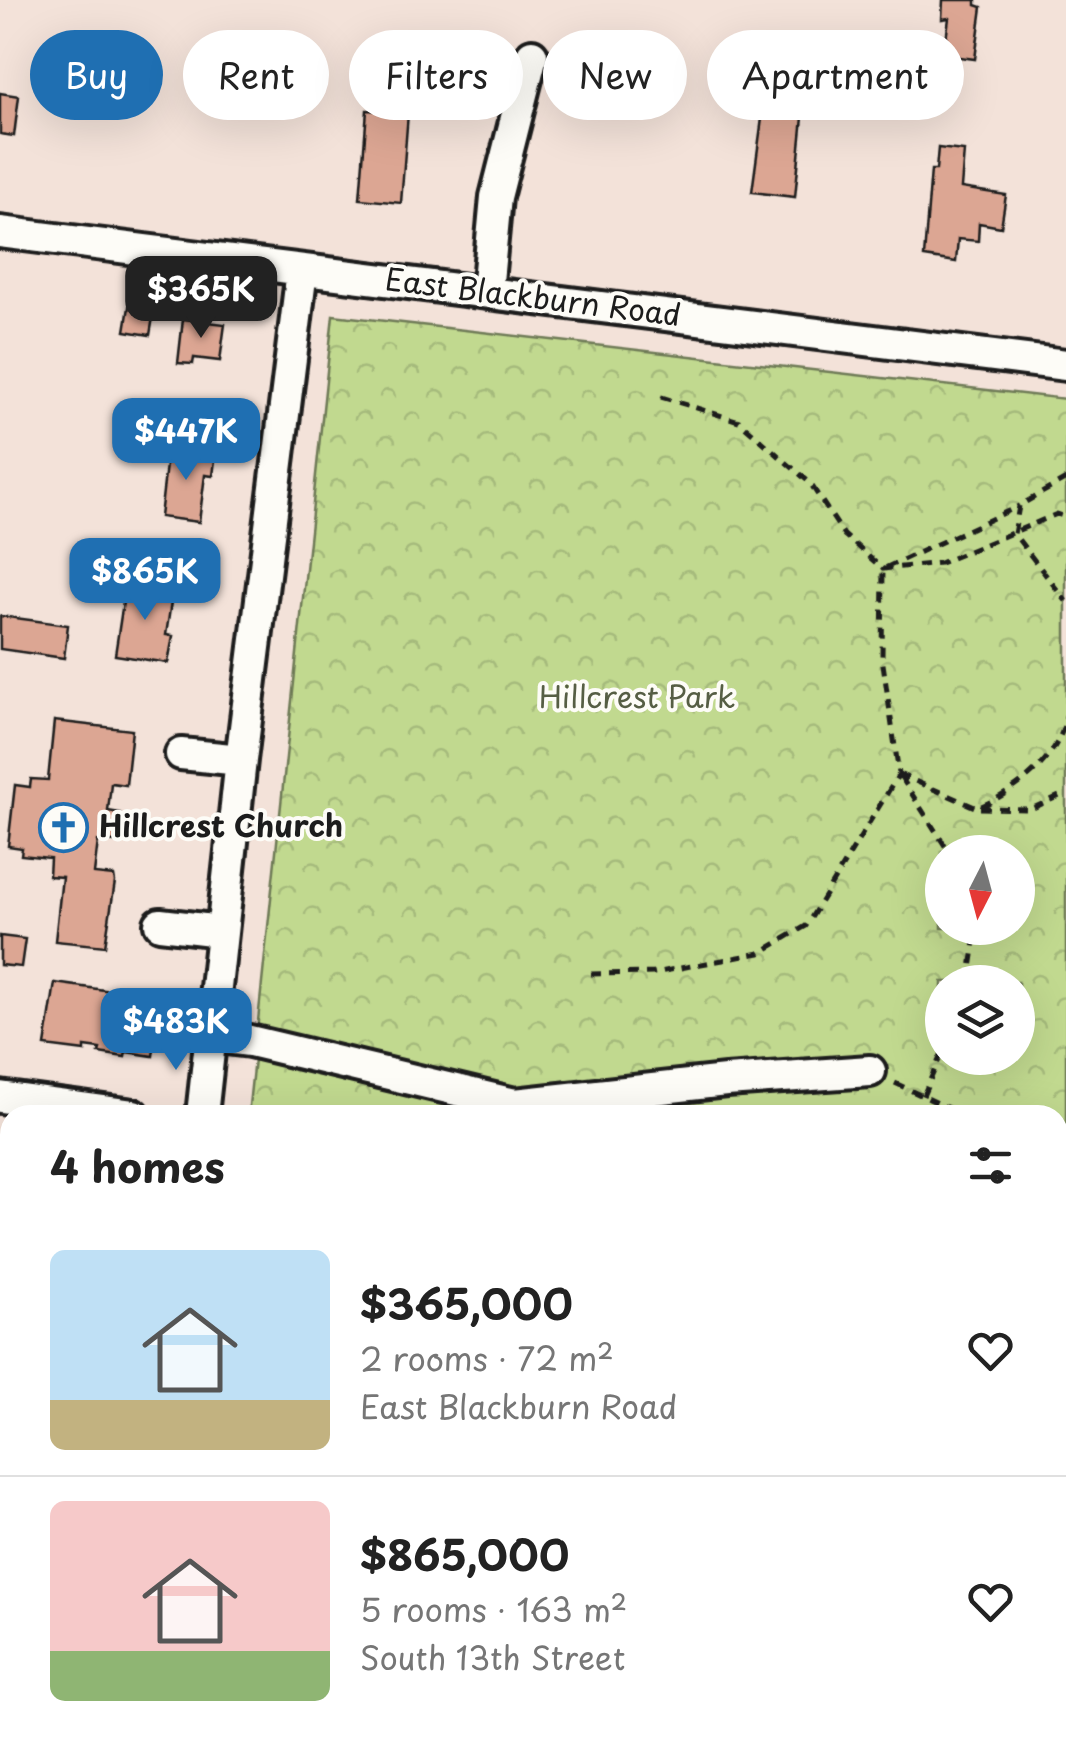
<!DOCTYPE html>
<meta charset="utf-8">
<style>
:root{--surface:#fff;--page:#f6f6f6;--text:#222;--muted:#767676;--line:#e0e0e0;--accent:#1f6fb2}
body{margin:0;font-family:"Playpen Sans",sans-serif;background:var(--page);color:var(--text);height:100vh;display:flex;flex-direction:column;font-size:38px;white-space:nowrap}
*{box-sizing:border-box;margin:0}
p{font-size:32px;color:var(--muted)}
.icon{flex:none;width:55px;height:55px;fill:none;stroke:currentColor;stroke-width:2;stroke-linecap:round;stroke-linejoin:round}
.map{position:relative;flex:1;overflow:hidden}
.drawer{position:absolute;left:0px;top:1105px;width:1068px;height:640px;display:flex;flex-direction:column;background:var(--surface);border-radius:30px 30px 0 0;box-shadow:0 10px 40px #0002}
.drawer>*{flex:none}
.guide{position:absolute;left:30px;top:30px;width:1008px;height:90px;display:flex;gap:20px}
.needle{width:65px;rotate:186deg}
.buttons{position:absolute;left:925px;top:835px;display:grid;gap:20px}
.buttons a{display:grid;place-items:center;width:110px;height:110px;border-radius:50%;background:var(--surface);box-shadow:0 10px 40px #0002;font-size:50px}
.price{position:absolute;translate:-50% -85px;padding:0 22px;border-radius:20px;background:var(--accent);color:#fff;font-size:32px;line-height:65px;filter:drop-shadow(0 2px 5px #0008)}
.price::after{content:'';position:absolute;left:50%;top:60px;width:30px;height:22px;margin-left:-15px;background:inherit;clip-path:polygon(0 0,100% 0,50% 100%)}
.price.active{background:#222;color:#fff}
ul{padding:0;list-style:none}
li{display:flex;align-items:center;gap:30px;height:250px;padding:0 50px}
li+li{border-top:2px solid var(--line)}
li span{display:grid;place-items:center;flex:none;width:280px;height:200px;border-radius:15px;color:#555}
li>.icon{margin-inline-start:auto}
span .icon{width:120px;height:120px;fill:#fffc;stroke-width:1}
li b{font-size:42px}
h2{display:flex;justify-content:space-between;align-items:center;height:120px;padding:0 50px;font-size:42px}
.pill{padding:0 35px;border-radius:45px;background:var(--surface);box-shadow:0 10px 40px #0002;font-size:35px;line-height:90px}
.pill.active{background:var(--accent);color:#fff}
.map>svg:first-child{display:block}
.park{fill:url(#park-crowns);stroke:#6e7a56;stroke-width:2.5;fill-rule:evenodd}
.pitch{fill:#c1d98f;stroke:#6e7a56;stroke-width:2.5}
.building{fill:#dca693;stroke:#1c1c1c;stroke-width:2.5}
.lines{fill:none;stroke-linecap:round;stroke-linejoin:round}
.minor-casing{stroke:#1c1c1c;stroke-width:38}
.path{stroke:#1c1c1c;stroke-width:5;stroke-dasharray:10 8;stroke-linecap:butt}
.minor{stroke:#fdfcf7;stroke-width:30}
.labels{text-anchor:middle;stroke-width:8;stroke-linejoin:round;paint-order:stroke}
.street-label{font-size:30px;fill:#1c1c1c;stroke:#fdfcf7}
.park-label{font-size:30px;fill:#565e44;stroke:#fdfcf7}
.poi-label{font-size:30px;font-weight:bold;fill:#1c1c1c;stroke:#fdfcf7;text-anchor:start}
</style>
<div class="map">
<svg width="1066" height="1745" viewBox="0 0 1066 1745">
<defs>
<pattern id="park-crowns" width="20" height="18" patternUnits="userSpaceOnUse" patternTransform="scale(2.5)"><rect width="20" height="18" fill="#c1d98f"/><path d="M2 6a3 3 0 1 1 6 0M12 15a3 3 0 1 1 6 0" fill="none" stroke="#a5ba7b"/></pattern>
</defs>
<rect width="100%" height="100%" fill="#f3e2d9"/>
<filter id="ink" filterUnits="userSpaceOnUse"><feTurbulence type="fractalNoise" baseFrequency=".01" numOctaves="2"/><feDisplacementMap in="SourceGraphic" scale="20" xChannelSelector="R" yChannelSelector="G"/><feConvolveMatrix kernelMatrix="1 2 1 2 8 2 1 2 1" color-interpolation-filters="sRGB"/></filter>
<g filter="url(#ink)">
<path class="park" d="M333 315 1066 399V1745H181L182 1735H1058V1115H248ZM942 852H1018V928H942ZM942 982H1018V1058H942Z"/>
<path class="pitch" d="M491 1735H545L544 1745H490Z"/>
<path class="building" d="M943 0H976V5L982 7 975 59 944 55 949 18 942 19Z
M0 93 19 96 14 136 0 134Z
M367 110 408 113 401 203 360 199Z
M763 111 803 117 795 197 752 192Z
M938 148 964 151 961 188 1006 195 1001 227 979 223 978 241 958 239 956 262 924 257 931 170H936Z
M130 301 155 305 150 335 125 331Z
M183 319 225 324 220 361 194 358 193 364 178 363Z
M168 447 216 452 213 476 205 475 199 522 160 517Z
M126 582 173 589 166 635 173 636 168 663 115 655Z
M0 616 68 625 64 658 0 649Z
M54 721 132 730 126 785 111 783 108 811 120 813 116 842 98 841 94 874 114 876 115 882 105 946 55 941 62 877 49 876 50 858 21 855 22 848 8 846 15 785 30 787 31 779 48 780Z
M0 936 25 939 21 967 0 965Z
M55 983 161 998 153 1056 126 1052 125 1057 99 1053 100 1049 85 1047V1051L45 1046Z
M4 1390 10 1391V1443L0 1442Z
M0 1625 10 1626V1658L0 1656Z
M11 1735H69L68 1745H10Z"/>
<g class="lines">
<defs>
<path id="minor" d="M0 232 1066 365
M487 292 496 197 532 55
M181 754 241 760
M160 924 221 931
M210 1036 250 1041 515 1104 525 1115
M0 1097 134 1115
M515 1104 726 1081 870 1071
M202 1115 241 760 302 270
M0 1249 10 1162
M129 1745 130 1735"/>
</defs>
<use href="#minor" class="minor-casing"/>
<path class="path" d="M661 397 739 421 810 483 844 535 883 569 940 563 1057 514 1066 517
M1066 479 1019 506 1014 534 1066 601
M899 774 977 808C1014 793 1061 758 1066 715
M901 777 949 852
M980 808 1031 809 1066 793
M591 974 654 973 760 953 806 926 899 774 882 657 883 569 1019 506
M969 982 977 928
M895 1083 963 1115
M923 1096 942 1053
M1058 1160 1066 1164
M1058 1407 1066 1403
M1058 1605 1066 1606
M856 1745 858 1735"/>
<use href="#minor" class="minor"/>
</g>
</g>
<defs>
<symbol id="church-ring" viewBox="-11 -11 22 22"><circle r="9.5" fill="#fdfcf7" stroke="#1f6fb2" stroke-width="1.5"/><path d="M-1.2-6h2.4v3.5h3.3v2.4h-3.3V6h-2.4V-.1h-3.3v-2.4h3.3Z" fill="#1f6fb2"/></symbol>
</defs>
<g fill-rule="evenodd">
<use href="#church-ring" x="36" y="800" width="55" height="55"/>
</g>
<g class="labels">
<g class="street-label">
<text transform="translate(533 298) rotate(7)" y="10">East Blackburn Road</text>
</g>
<g class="park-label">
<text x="637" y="708">Hillcrest Park</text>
</g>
<g class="poi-label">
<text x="99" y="837">Hillcrest Church</text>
</g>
</g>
</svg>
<div class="buttons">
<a><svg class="needle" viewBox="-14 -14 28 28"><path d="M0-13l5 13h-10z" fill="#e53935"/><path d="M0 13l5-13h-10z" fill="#767676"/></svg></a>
<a><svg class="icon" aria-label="layers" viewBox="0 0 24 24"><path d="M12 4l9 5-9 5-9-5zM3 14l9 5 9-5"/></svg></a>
</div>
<b class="price active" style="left:201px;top:341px">$365K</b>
<b class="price" style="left:186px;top:483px">$447K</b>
<b class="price" style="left:145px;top:623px">$865K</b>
<b class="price" style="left:176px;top:1073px">$483K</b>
<div class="guide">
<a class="pill active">Buy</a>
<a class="pill">Rent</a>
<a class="pill">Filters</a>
<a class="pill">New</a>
<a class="pill">Apartment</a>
</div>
<section class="drawer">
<h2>4 homes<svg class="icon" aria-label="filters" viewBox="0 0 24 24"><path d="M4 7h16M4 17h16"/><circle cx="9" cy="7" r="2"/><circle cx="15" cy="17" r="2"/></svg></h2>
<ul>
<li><span style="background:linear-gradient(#bfe0f5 75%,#c2b280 0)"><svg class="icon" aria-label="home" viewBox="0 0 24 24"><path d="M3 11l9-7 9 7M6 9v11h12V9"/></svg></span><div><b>$365,000</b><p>2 rooms · 72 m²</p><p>East Blackburn Road</p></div><svg class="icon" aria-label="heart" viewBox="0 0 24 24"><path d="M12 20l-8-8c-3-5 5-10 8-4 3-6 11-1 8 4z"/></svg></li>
<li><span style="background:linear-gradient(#f6c9c9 75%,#8fb573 0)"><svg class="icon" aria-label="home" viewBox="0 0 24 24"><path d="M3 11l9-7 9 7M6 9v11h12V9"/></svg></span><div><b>$865,000</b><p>5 rooms · 163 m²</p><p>South 13th Street</p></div><svg class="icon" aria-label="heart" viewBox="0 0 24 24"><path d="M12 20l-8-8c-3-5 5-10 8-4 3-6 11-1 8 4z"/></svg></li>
</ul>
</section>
</div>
